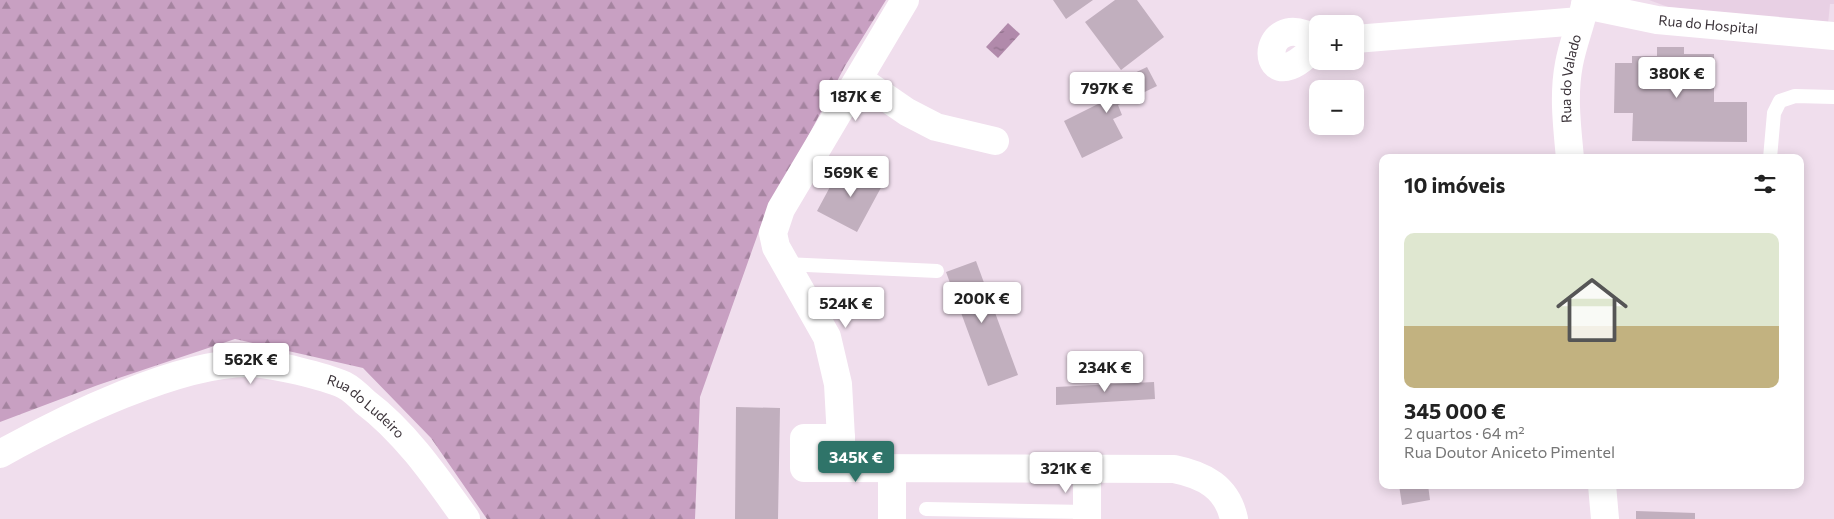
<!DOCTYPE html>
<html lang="pt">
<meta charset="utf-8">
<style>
:root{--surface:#fff;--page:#f2f2f2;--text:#222;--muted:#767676;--accent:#2f7469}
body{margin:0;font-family:Commissioner,sans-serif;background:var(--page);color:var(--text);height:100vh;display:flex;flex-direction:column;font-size:19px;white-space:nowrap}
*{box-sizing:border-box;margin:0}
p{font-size:16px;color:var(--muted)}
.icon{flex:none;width:28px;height:28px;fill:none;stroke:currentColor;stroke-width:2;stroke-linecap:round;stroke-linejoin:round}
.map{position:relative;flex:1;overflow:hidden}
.details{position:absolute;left:1379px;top:154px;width:425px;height:335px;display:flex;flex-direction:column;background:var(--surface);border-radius:10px;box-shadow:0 2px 12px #0003}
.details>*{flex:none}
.buttons{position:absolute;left:1309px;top:15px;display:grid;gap:10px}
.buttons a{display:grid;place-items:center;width:55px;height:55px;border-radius:10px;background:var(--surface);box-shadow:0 2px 12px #0003;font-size:25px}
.price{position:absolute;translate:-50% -42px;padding:0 11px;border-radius:5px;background:#fff;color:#222;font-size:16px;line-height:32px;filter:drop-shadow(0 1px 2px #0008)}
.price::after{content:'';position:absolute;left:50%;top:30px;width:15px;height:11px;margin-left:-8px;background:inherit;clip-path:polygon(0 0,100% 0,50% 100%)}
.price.selected{background:var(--accent);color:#fff}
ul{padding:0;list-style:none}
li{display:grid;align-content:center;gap:10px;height:265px;padding:0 25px}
li span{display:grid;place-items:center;height:155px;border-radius:10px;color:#555}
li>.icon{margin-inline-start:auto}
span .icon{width:90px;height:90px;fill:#fffc;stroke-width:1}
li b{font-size:21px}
h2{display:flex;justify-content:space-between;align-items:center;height:60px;padding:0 25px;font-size:21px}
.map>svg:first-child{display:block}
.built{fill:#e8d0e4}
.forest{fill:url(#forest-firs)}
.water{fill:url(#water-ripples)}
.building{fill:#c1afbe}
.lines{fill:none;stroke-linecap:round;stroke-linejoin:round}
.service{stroke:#fff;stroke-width:14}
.minor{stroke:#fff;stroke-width:28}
.tertiary{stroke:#fff;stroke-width:28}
.labels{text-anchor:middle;stroke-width:4;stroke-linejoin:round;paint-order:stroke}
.street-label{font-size:14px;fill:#3c343a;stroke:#fff}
</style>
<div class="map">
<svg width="1834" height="519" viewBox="0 0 1834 519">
<defs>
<pattern id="forest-firs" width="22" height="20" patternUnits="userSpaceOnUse" patternTransform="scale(1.25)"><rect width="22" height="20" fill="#c8a0c2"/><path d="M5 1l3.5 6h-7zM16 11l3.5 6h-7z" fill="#a4839f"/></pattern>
<pattern id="water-ripples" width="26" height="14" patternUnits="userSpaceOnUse" patternTransform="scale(1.25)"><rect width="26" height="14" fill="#b18aab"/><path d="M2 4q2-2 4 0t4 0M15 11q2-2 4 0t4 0" fill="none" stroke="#91728c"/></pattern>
</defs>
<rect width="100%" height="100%" fill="#f0deed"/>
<path class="built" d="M1649 0H1834V4H1830L1828 24 1668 7Z"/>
<path class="forest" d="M0 0H886L845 66 760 228 700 397 695 519H487L431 438 363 368 235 339 98 385 0 422Z"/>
<path class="water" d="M1008 23 1020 34 998 58 986 47Z"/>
<path class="building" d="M1053 0H1093L1066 19Z
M1115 0H1137L1164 37 1121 70 1085 22Z
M1657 47H1684V54H1714V102H1747V142L1632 141 1633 113H1614L1615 63H1632V56H1657Z
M1147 67 1157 86 1118 105 1122 115 1113 119 1123 138 1082 158 1064 121 1106 100 1101 89Z
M857 167 884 182 857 232 817 211 838 172 850 179Z
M976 261 1018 375 988 386 946 272Z
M1154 382 1155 399 1056 405V387Z
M736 407 780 408 778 519H735Z
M1399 485H1428L1430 500 1402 505Z
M1636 511 1695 513V519H1636Z"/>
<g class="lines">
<path class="service" d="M1770 158 1774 113 1780 101 1795 96 1834 97
M785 264 937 271
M926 509 1087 512"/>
<g class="minor">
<path id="s1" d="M1585 5 1657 20 1834 36"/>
<path d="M1355 39 1580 21"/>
<path d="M1318 41C1255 0 1257 115 1318 43"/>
<path d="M859 79 907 112 936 127 995 141"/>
<rect x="804" y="438" width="37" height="30"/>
<path d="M841 438 838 384 827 337 776 247 773 233 781 209 905 0"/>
<path id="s2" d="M0 454C63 419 180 361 252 363 273 364 324 376 344 385 352 389 359 396 365 402 406 433 436 477 466 519"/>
<path d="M841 468 1174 469C1204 475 1227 487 1234 519"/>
<path d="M892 469V519"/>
<path d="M1087 519V468"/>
</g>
<g class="tertiary">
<path id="s3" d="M1570 158C1567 126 1563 95 1569 64 1573 42 1582 22 1586 0"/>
<path d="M1602 485 1605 519"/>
</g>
</g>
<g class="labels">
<g class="street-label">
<text dy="5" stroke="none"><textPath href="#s1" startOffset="125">Rua do Hospital</textPath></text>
<text dy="5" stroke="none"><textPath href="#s3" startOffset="80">Rua do Valado</textPath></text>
<text dy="5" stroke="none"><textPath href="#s2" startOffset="395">Rua do Ludeiro</textPath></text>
</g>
</g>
</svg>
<div class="buttons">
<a>+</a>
<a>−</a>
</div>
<b class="price" style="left:1677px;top:99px">380K €</b>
<b class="price" style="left:1107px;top:114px">797K €</b>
<b class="price" style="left:856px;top:122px">187K €</b>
<b class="price" style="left:851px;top:198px">569K €</b>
<b class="price" style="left:982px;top:324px">200K €</b>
<b class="price" style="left:846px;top:329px">524K €</b>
<b class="price" style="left:251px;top:385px">562K €</b>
<b class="price" style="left:1105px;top:393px">234K €</b>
<b class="price selected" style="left:856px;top:483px">345K €</b>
<b class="price" style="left:1066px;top:494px">321K €</b>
<section class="details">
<h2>10 imóveis<svg class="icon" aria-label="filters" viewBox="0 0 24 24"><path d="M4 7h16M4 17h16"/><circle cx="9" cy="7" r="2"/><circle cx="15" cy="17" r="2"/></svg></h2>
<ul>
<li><span style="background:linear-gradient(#dfe7d0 60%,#c2b280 0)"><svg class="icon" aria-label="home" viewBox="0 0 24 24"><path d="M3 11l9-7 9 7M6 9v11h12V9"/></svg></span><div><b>345 000 €</b><p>2 quartos · 64 m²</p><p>Rua Doutor Aniceto Pimentel</p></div></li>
</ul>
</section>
</div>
